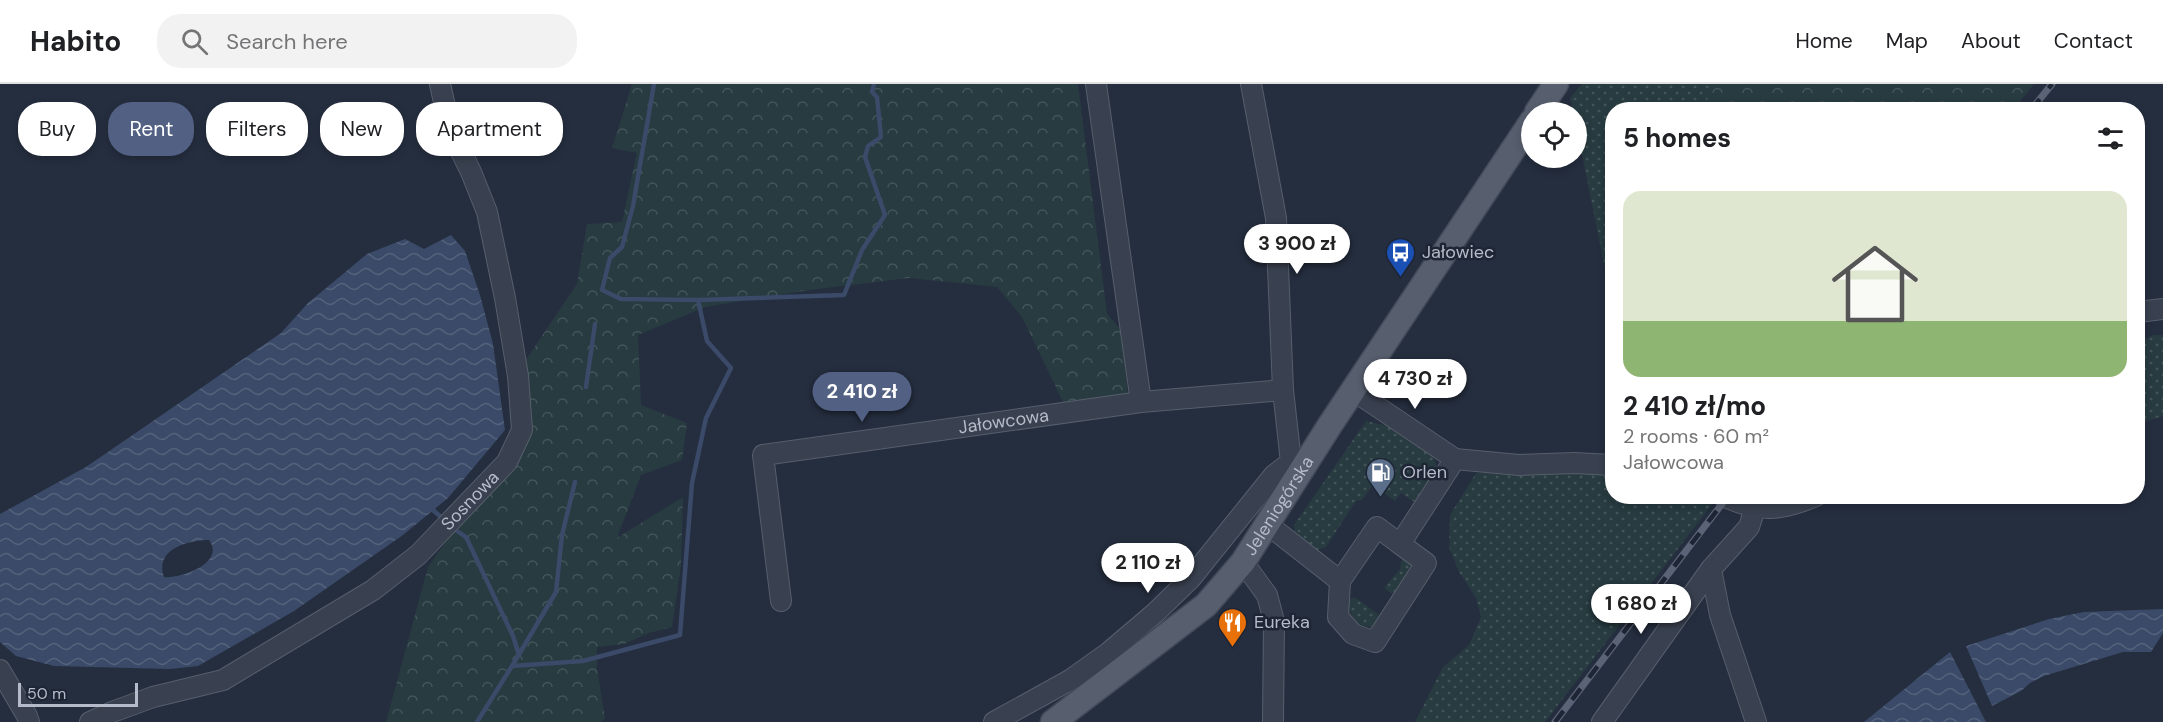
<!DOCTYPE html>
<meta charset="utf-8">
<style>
:root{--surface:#fff;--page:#f2f2f2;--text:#202124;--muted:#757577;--line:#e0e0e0;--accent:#516083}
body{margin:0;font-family:"DM Sans",sans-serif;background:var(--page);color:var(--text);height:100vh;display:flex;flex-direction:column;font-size:22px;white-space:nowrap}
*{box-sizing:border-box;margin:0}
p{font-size:20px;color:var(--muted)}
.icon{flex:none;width:33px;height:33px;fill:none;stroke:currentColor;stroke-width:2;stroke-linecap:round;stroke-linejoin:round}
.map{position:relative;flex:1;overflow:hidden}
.panel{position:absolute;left:1605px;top:18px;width:540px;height:402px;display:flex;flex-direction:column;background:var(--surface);border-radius:24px;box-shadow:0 3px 9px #0003}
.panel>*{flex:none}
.top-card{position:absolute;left:18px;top:18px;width:570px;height:54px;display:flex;gap:12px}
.tools{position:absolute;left:1521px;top:18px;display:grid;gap:12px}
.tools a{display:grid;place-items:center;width:66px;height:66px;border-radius:50%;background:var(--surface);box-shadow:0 3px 9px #0003;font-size:30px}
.scale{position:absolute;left:18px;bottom:15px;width:120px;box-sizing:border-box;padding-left:6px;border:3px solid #b5bbc9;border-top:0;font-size:16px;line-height:21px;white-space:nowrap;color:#b5bbc9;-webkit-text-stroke:4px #1e2534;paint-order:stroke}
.price{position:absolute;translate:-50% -51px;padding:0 14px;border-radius:21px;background:#fff;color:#222;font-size:20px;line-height:39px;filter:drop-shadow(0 2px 3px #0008)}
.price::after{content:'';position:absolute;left:50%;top:36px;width:18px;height:14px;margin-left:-9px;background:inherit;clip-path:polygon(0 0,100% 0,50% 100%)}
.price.active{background:var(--accent);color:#fff}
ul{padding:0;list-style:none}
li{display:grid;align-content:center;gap:12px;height:318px;padding:0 18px}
li span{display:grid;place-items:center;height:186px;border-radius:18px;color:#555}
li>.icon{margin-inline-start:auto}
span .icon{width:108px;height:108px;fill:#fffc;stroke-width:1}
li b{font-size:26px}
h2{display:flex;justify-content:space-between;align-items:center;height:72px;padding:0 18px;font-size:26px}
.tag{padding:0 21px;border-radius:24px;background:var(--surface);box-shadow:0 3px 9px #0003;font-size:21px;line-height:54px}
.tag.active{background:var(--accent);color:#fff}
header{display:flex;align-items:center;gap:36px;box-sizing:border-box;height:84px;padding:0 30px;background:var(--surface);border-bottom:2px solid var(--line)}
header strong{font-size:28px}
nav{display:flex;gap:33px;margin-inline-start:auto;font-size:21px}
.search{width:420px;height:54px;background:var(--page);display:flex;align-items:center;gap:15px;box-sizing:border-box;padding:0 21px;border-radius:24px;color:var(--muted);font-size:22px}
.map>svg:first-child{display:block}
.grass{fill:url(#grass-dots)}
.forest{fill:url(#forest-crowns)}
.water{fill:url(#water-waves);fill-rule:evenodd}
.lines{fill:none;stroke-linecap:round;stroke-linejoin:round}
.stream{stroke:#3a4a68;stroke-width:4.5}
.minor-casing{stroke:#575e6c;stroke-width:22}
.major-casing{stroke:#424958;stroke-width:27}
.minor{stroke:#39404f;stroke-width:20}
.major{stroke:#575f6f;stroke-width:24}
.rail-casing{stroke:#5b6476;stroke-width:7}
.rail{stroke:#1e2534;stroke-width:4.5;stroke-dasharray:14;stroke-linecap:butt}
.labels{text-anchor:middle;stroke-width:5;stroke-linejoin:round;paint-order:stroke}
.poi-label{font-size:18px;fill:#b5bbc9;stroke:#1e2534;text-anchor:start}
.street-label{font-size:18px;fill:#b5bbc9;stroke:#1e2534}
</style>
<header>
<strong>Habito</strong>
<div class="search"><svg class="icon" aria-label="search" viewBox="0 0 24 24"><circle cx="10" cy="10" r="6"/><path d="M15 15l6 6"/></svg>Search here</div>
<nav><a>Home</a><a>Map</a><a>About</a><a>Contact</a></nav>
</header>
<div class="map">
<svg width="2163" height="638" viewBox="0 0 2163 638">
<defs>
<pattern id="grass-dots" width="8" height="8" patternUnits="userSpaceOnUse" patternTransform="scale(1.5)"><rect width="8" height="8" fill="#273b40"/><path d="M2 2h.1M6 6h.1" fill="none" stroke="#44555a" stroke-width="1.8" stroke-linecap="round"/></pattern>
<pattern id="forest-crowns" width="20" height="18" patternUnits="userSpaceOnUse" patternTransform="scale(1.5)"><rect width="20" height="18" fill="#273b40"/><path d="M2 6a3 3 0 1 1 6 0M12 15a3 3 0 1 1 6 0" fill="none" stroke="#44555a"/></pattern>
<pattern id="water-waves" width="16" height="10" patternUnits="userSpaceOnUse" patternTransform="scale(1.5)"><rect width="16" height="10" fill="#3a4a68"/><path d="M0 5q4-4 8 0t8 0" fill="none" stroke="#54627c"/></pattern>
</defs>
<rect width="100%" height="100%" fill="#252e3f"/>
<path class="grass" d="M1582 0H1716L1702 25 1612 26V219L1577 46 1576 28H1573L1570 14Z
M2153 251H2163V332L2138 340V259Z
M1366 337 1388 342 1429 367 1433 373 1436 380V387L1416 419 1401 409 1395 417 1373 401 1362 416 1356 417 1326 463 1315 467 1295 450 1294 441Z
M1476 389 1612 390V412L1698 413 1713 419 1545 638H1415L1443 583 1469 561 1481 533 1476 514 1459 488 1449 463 1450 431Z
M1405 473 1410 475C1413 490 1404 501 1396 513L1384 504 1400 485 1401 479Z
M1352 514H1356L1382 533 1374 542C1357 545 1349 532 1348 516Z"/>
<path class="forest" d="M632 0H1078L1107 230 1121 246 1128 312 1065 322 1022 233 997 203 909 194 809 206 705 223 638 251 641 321 687 339 682 376 641 391 617 454 683 413 681 482 672 543 649 549 624 560 597 563V584L605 635 600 638H386L428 483 452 449 513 380 523 280 577 200 587 140 622 138 637 69 612 64Z
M1716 0H2034L2014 25H1702Z"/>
<path class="water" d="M451 151 465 167 480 211 493 260 505 346 448 414 403 451 294 527 198 582 170 585 54 582 16 572 0 558V430L86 383 281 249 308 219 367 170 405 155 424 165ZM209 456C226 479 181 495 164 493 154 465 189 456 209 456Z
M2163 525V549L2151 568H2123L2044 592 2030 599 2021 607 1992 622 1966 562 2049 535 2084 528Z
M1950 568 1986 638H1864Z"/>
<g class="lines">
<path class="stream" d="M654 0 633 122 622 163 610 174 602 206 621 215 698 216
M586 303 595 240
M434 427 441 433
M457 447 466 453 513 552 519 571
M512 582 556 508 562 451 575 398
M477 638 512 582 583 577 680 551 692 399 706 334 731 284 707 257 698 216 844 211 862 166 885 131 865 73 868 62 881 53 877 13 872 8 874 0"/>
<defs>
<g id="minor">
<path d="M1096 0 1141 318 1283 306"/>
<path d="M1251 0 1276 134 1283 306 1291 378 1295 388"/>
<path d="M2138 228 2163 225"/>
<path d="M1354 307 1455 375 1519 381 1574 379 1612 381"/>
<path d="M1723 412C1759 429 1781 427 1816 412"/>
<path d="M1755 424 1749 443 1711 485 1720 531 1756 638"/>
<path d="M1267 440 1340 497 1377 443 1400 460 1455 375"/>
<path d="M1243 478 1267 511 1274 537 1273 638"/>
<path d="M1340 497 1338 533 1353 550 1375 558 1426 479 1400 460"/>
<path id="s1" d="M781 517 763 371 1141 318"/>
<path d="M0 586 27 632 29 638"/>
<path id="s2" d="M90 638 112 628 153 613 223 596 373 506 418 471 507 378 522 346 518 292 505 214 487 128 471 88 450 45 440 0"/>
<path d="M994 638 1070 596 1108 569 1155 529 1191 494 1274 391 1291 378"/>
<path d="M1602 638 1711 485"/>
</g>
<g id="major">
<path d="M1537 28 1556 0"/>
<path id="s3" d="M1053 638 1206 521 1243 478 1330 341 1532 37"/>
</g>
</defs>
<use href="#minor" class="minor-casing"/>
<use href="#major" class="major-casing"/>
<use href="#minor" class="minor"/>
<use href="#major" class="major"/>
<defs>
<path id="rail" d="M2031 26 2052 0
M1555 638 1728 412"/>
</defs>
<use href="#rail" class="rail-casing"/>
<use href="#rail" class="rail"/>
</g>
<defs>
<symbol id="bus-pin" viewBox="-11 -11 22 30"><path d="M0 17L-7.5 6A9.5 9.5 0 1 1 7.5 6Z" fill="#1a4fb4" stroke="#1e2534"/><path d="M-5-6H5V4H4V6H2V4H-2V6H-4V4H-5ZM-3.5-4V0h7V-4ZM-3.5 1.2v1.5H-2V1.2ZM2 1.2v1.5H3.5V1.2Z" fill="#fff"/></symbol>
<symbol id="fuel-pin" viewBox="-11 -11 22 30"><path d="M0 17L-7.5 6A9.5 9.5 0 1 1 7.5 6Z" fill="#5c6f8a" stroke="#1e2534"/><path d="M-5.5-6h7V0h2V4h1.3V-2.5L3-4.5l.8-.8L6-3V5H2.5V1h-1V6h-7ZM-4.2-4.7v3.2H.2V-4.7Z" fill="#fff"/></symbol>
<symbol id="restaurant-pin" viewBox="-11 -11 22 30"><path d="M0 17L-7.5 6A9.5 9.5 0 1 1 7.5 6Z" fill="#e8710a" stroke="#1e2534"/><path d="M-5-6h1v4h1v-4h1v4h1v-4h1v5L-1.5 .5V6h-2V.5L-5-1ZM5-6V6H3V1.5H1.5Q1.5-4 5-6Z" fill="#fff"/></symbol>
</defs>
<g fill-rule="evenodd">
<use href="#bus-pin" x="1384" y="152" width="33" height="45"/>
<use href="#fuel-pin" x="1364" y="372" width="33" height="45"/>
<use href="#restaurant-pin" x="1216" y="522" width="33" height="45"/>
</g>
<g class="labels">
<g class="poi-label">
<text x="1422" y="174">Jałowiec</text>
<text x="1402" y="394">Orlen</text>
<text x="1254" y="544">Eureka</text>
</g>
<g class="street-label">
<text dy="6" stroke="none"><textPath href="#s1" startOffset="390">Jałowcowa</textPath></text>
<text dy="6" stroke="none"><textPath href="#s2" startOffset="447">Sosnowa</textPath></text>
<text dy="6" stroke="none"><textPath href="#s3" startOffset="316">Jeleniogórska</textPath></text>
</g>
</g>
</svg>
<div class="tools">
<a><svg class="icon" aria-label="locate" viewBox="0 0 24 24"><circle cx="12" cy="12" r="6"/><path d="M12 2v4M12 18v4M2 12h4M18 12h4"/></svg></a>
</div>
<div class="scale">50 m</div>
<b class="price" style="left:1297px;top:191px">3 900 zł</b>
<b class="price" style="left:1415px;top:326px">4 730 zł</b>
<b class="price active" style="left:862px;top:339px">2 410 zł</b>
<b class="price" style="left:1148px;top:510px">2 110 zł</b>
<b class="price" style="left:1641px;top:551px">1 680 zł</b>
<div class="top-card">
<a class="tag">Buy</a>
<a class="tag active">Rent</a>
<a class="tag">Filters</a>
<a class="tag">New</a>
<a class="tag">Apartment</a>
</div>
<section class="panel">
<h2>5 homes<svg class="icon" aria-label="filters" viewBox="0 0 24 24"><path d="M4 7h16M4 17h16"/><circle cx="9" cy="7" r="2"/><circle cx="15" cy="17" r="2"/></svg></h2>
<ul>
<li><span style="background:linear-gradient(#dfe7d0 70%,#8fb573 0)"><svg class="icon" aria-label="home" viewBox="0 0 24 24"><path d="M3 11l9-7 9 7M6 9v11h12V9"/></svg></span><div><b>2 410 zł/mo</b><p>2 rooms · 60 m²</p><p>Jałowcowa</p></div></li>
</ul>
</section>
</div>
